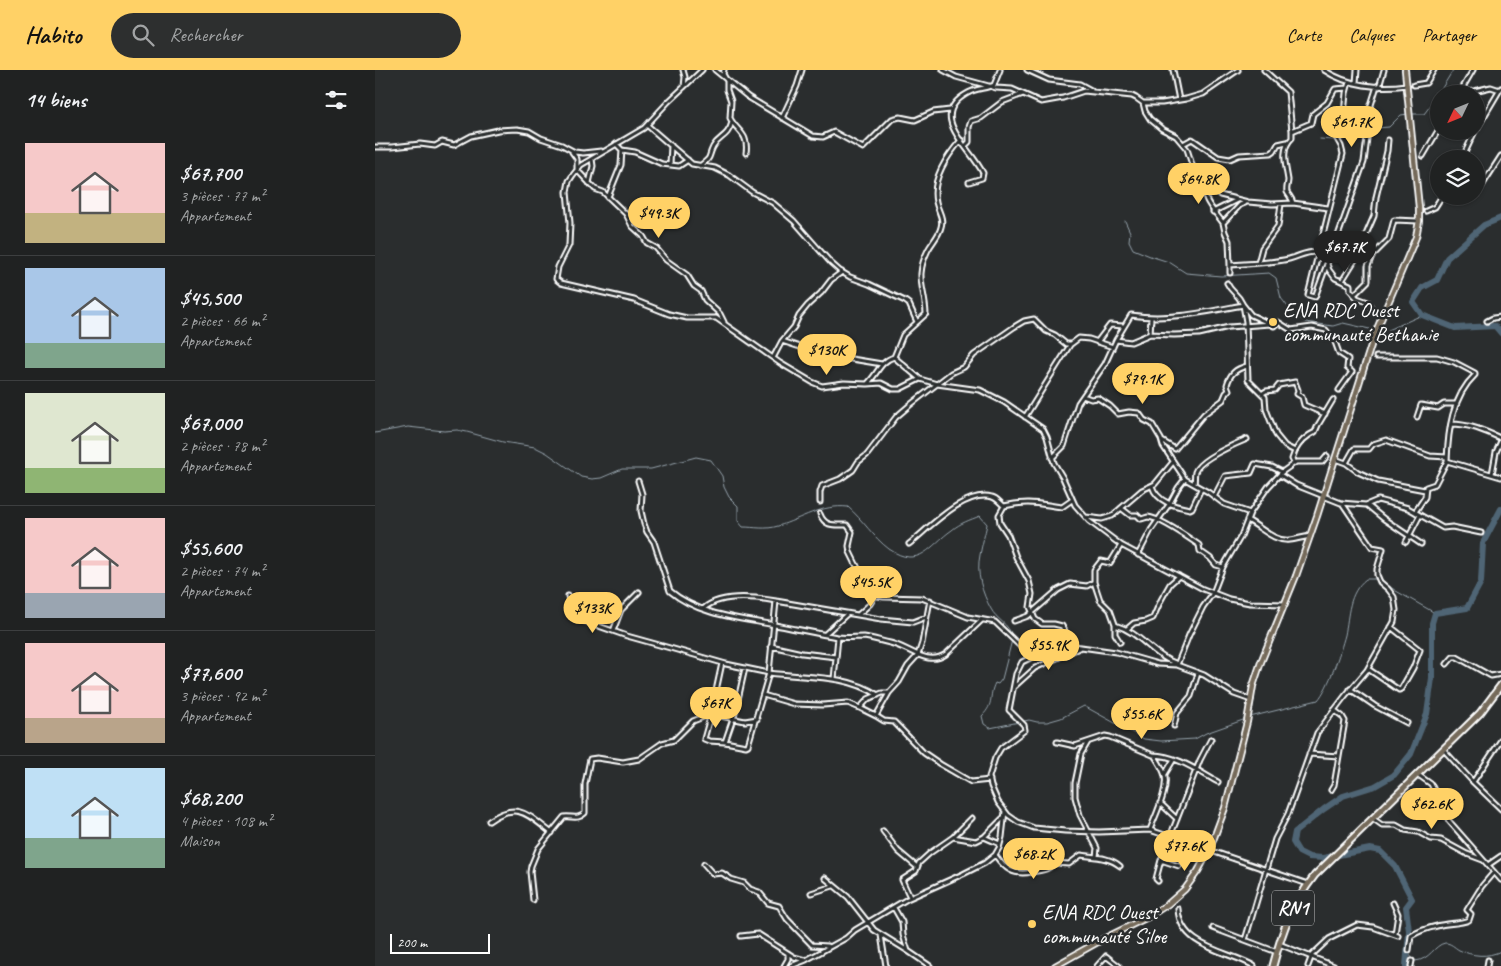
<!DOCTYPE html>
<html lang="fr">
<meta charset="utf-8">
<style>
:root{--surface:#202222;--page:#2d2f2f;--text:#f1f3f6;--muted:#a2a4a5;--line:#3d3f40;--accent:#ffd166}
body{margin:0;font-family:Caveat,sans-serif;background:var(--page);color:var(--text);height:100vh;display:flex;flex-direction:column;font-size:19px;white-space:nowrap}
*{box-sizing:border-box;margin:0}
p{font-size:16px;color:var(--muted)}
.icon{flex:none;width:28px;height:28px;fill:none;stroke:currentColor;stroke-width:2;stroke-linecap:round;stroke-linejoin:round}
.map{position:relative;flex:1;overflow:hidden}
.panel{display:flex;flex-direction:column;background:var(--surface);width:375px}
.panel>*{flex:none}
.needle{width:32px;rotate:227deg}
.fabs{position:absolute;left:1055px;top:15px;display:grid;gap:10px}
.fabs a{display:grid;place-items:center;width:55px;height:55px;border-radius:50%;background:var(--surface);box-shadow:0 1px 4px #0004,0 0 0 1px var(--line);font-size:25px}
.scale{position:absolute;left:15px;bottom:12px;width:100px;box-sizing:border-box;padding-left:5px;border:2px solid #fff;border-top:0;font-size:14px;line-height:18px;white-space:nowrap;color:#fff;-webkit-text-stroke:4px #2a2d2e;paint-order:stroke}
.price{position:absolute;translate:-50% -42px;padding:0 11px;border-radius:18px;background:var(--accent);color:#111;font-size:16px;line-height:32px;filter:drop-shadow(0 1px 2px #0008)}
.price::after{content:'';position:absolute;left:50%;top:30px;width:15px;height:11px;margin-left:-8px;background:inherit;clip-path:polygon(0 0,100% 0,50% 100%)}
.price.on{background:#222;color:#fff}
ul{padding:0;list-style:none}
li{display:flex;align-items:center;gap:15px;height:125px;padding:0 25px}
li+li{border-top:1px solid var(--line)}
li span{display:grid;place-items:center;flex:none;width:140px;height:100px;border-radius:0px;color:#555}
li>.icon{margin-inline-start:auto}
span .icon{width:60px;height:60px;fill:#fffc;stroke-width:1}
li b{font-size:21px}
h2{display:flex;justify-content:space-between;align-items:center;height:60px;padding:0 25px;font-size:21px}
header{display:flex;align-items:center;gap:30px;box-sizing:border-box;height:70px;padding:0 25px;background:var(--accent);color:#111}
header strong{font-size:24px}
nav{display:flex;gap:28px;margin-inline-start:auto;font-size:18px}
.search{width:350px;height:45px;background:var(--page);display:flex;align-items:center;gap:12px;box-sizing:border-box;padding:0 18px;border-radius:28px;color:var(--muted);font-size:19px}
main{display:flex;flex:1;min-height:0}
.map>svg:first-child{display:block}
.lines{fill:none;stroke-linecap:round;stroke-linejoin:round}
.stream{stroke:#96a3ac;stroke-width:1}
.river{stroke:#506574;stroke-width:6}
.minor-casing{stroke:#fff;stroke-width:7}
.major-casing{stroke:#fff;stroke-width:8}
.highway-casing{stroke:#fff;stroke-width:9}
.minor{stroke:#2a2d2e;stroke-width:3}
.major{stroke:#746a5a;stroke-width:4.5}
.highway{stroke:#746a5a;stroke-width:5}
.poi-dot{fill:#ffd166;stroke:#2a2d2e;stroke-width:2}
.labels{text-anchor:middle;stroke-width:5;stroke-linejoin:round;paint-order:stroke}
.shield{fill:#2a2d2e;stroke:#bfc0c0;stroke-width:1}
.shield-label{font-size:20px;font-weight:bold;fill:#fff}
.poi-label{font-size:21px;fill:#fff;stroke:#2a2d2e;text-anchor:start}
</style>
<header>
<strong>Habito</strong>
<div class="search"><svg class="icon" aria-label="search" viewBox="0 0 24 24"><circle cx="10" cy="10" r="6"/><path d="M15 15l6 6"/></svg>Rechercher</div>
<nav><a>Carte</a><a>Calques</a><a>Partager</a></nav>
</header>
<main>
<section class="panel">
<h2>14 biens<svg class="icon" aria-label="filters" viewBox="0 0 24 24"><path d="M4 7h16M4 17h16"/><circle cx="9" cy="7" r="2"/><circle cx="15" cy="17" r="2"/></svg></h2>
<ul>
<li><span style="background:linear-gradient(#f6c9c9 70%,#c2b280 0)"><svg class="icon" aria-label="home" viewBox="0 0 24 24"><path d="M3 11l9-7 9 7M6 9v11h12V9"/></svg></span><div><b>$67,700</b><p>3 pièces · 77 m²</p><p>Appartement</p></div></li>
<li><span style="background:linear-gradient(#a9c7e8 75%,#7fa58c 0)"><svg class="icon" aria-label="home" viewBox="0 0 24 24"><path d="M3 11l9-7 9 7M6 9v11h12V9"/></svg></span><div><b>$45,500</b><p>2 pièces · 66 m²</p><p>Appartement</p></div></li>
<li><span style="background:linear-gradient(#dfe7d0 75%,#8fb573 0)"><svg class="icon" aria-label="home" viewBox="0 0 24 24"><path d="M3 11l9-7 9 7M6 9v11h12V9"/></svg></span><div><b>$67,000</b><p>2 pièces · 78 m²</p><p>Appartement</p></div></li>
<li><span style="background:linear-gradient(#f6c9c9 75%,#9aa5b1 0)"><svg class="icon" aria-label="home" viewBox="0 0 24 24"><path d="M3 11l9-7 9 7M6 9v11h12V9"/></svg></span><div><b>$55,600</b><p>2 pièces · 74 m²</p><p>Appartement</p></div></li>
<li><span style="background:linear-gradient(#f6c9c9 75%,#b9a48a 0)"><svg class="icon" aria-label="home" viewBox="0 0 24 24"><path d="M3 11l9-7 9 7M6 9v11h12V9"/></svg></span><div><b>$77,600</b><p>3 pièces · 92 m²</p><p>Appartement</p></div></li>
<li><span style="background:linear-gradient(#bfe0f5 70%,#7fa58c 0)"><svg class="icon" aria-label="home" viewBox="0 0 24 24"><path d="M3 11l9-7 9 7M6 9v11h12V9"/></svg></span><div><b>$68,200</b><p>4 pièces · 108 m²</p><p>Maison</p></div></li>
</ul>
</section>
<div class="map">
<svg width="1126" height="896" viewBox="0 0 1126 896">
<rect width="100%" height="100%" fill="#2a2d2e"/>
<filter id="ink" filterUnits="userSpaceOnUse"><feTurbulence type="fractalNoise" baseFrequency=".02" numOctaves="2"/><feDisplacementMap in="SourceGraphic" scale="10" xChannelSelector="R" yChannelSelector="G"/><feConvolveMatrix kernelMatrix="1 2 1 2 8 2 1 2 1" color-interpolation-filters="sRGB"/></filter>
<g filter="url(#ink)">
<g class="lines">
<path class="stream" d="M1064 23 1078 0
M1037 44H1049L1064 24
M945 69 959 70 979 67V60L1014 57 1026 45 1033 44
M750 151 755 162 754 171 758 179 775 186 794 192 811 203 846 206 894 203 901 208 906 228 916 241 930 252 958 256 968 253 999 260
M1003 261 1009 262 1047 245
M0 363 33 357 69 361 82 360 92 362 128 372 160 377 172 383 206 407 217 409 226 408 247 399H276L321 387 336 390 347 406 349 417 354 427 363 436V451L368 457C379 457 391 460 403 456 426 449 447 434 473 437 488 450 498 467 514 479 545 500 555 475 577 460 585 453 595 450 605 446L612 454C610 464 607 474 605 485 601 503 607 523 616 539 621 549 634 554 637 566
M1006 510 1021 521 1060 543
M637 570 627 609 623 614 620 613C613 627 620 633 607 646L609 654 615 658 654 650 662 652H672L686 648 709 636 769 669 786 671 820 669 831 663 871 649
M875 647 943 630C954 617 965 583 970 565 974 545 973 523 991 509H1000
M1032 882 1040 891C1055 890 1059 875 1070 873 1076 873 1079 877 1084 880 1098 886 1112 888 1126 881"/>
<path class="river" d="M1126 148 1109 155 1072 188 1062 210 1047 218 1038 232 1047 245 1080 258 1120 256 1126 263
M1031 896 1034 861 1031 837 1037 829 1020 796 1005 781 995 779 948 788 934 787 924 782 918 772 920 762 949 739 968 726 1000 716 1019 705 1036 684 1052 644 1057 608V553L1060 543 1092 538 1106 512 1108 473 1126 439"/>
<defs>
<path id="minor" d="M308 0 310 7 309 17
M327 0 293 32 269 58 206 95 198 105 194 111 192 122 195 153 194 175 183 197 181 209 186 213 259 230 294 244 312 248H341L405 293 437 312 447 316 469 313 492 314C502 305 505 291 519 287L545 309 562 314 605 320 629 332 668 359 672 367 679 393 688 408 700 435 714 451 746 475 828 519 854 529 875 533 910 534
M340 0 373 27 438 66 448 67 459 62 488 78 517 49 525 47 540 50 558 42 575 40
M349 0 348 4 352 11V20L356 31 355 48C362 62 374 63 371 83
M568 0 581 7 621 18 637 19 666 32 688 28 709 21 757 26 761 28 768 33H787L811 29 828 24 863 0
M652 0 674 10 705 14 716 20
M798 0 804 30
M889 0 913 22 917 61
M949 0C973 16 1004 19 1032 15
M981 13 982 0
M1039 15 1051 13 1059 0
M1004 17 1009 0
M1087 19 1095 22 1116 17 1125 20
M1084 24 1098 0
M768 33 770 41 775 49 787 59 801 66 812 79 818 98 845 125 873 132 897 134 918 133 953 138
M407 48 422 16 427 0
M273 56 317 94 340 98 354 105 377 122 398 133 419 151 456 193 465 201 475 207 494 214 530 231 534 234 542 252
M1101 60 1126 18
M241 74 247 80 260 82 287 94 304 96 313 90
M808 74 817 69 843 87 855 89 864 85 896 83 899 81 903 74 912 72
M590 76 594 72V57L596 51 606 48 627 32 648 24
M0 77H17L45 74 60 76 67 72 79 75 96 66 123 60 142 59 154 61 166 68 187 75 200 82 208 83 226 81
M197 82 202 89V99
M1048 86 1064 59
M1087 89 1100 61
M295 95 296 75
M325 96C338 86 332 89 338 77 344 66 353 68 357 52
M202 100 220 119 228 122 251 144 257 156 268 166 272 173 281 178 291 190 312 205 319 216 326 221 330 230 345 244 349 252
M594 112 607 108 608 103C595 76 551 46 593 23 601 18 610 19 619 15L625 0
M214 113 218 96 217 89
M832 113C824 129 840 141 848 153
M1101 125 1126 86
M1098 126H1100
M233 127 246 95 247 80
M918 133C917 128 914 126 912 122 911 118 913 114 913 110 911 96 905 79 917 68V61L936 53 938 44 952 33 960 19 972 18
M1051 141 1060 137 1067 126
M838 142 862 130
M946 173 959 177 952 194 954 200 960 208 975 215V220L982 228 993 232 997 239 1008 242
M959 177 989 92 992 68 989 57 1002 16
M883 193 887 178 903 156 906 134
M952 194 940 227 933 225 968 84 966 76 962 69 967 66 971 23 974 12
M855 195 854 171 850 162 848 153 865 135 870 133
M855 203V195C875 194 894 193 914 189 926 186 930 181 944 182
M967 211 980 190 999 146 1001 127 1012 81 1013 70
M852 213 855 218 864 228 868 235 871 252 873 310 890 327 891 339 901 365 910 376 920 381 917 389 919 393
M979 225 993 211V196L997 186 1014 169 1019 150 1044 151
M776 248 775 264 799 265 824 264 854 257 895 254 899 256 903 252 916 260 937 257 951 260 960 272 964 283 973 289 972 298 977 302 964 320
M1112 251 1118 248 1126 247
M741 270 756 272 775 264
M407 271 419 257 424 246 433 235 446 223 456 210 467 202
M722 272 735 255 748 256
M519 287 528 265 551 244C550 217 539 208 553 180 557 172 564 166 566 157 569 148 563 141 561 132 556 109 572 86 586 70
M1001 287H1062L1079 292 1100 303V305C1077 327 1073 361 1072 391
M398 288 407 271 446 284 507 294
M493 314 506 313 518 319H525L545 309
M888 323 891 321 900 320 904 315 920 312 923 320 922 324 927 327 929 335 950 344
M708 326 716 329 723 328 735 336 743 344 754 342 764 343 769 350 777 354 786 369 788 376 810 409 833 422 849 434 875 443
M650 347 695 275
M1042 347 1046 335 1063 338 1069 334H1082
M1076 354C1094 354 1110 361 1125 368L1126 371 1121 382 1117 404
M787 371 800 379 829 344 848 330 851 323 854 320 852 315C855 304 860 299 872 296
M920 381C925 372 931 366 940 362L943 355 958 330
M677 388 689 376 703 333 730 294 741 270 756 245C793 251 831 242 868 235L876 245 895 254
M960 389 971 393 983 402 1003 411 1050 420
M971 393 979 379H994L998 374 1011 370 1055 386 1072 387
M905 405 921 415 966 433 991 435 1003 430 1033 438 1040 442
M263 411 267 424 266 441 269 454 272 462 279 472 295 521C322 544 361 548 395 554 417 558 440 563 462 567 471 568 480 567 489 567 497 568 506 571 515 573 534 577 552 597 571 584L607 550
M819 414C820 410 819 406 820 402 824 389 860 374 872 369
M777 416C782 432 799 436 815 439L817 438 826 419
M839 427 850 406 876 403 880 394 897 397 907 402
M445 432V422L447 416 465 409 478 400 483 392 492 385 521 347 535 335 576 303 589 297 599 285 639 257 649 251 659 249 671 261 680 265 691 274H696L704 268 714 269 738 277
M992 435 1009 449 1046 474
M629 436 624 445 625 453 633 465 641 487 654 511 657 524 655 537 660 549 667 554H679L687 556 699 577
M746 438 755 445H762L766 449C767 449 772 447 773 447 785 448 814 468 824 475L825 481 835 488 841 495 848 497
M445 444C450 457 459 455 472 455L477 462 474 476 475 482 498 529 495 534 484 544
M1045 445 1068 458 1077 457 1106 463
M711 447 727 449 737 446 767 420 780 414 798 392
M872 450C886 457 899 472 915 470 922 469 929 467 935 466
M1031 472 1045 445 1040 442 1050 427 1051 417 1060 414 1072 391 1126 407
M534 474C553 459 590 419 617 427 622 428 625 433 629 436 655 430 663 434 687 437L697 430
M763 485 776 460 795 433 803 418 810 409
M496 525 509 527 547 528 593 547 620 552 647 578 670 579
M193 526 197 545 201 548 252 566 295 578 351 594 394 603 401 531 506 549 538 552 551 547
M328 539C346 523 379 527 401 531
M639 551 653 546 683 520 695 514 712 516 719 512
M740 555C765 562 777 585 800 593
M752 559 759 553 771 551 778 548 786 530 795 514 804 506
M238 561 246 540 264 522
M450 564 472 544
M745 572 740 564V554L735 540 725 530 719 512V500L726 491 735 493 746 475
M396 576 427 583 461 587
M1072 594 1078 587H1082L1116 606 1126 604
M802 595 814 565 828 537 838 523 848 497 866 466 875 443 893 417 907 402 921 392H947L952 386
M993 599 1024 620 1026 619 1038 598 1045 580 1016 557
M459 609 463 567
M639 617 660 598 704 578
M975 619 1000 636 1032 653
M514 623 501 646 509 651 519 652 549 683 565 694 596 712 615 710
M388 625 419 634 448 635 473 633 485 638 493 629 507 623H514L524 612 533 596 543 585 547 573 555 530
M876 630 859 624 829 605 802 595 783 594 741 582 692 575 673 579 647 592 641 604 634 640 649 655 650 660 626 678 620 688 614 707 616 716 623 732 633 745 643 752 659 758 690 761 724 762 775 760 933 814
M485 638 501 646
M382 649 370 651 336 644 329 669 334 671 350 672 371 676 373 675 394 603C431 608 471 604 503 625
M799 656 802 643 816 626 823 603
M350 672 360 643 370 598
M682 672 700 676 730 666 735 667 778 685C801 685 823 701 843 712
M713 672 706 684 700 713V727L705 745 722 778 721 787
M1068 679 1098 712 1126 739
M934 684 964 686
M790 704 799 689
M1042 704 1056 714 1074 751 1126 810
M1098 712 1126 670
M956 720 959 715 970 651 967 646 959 640
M785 733 802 749
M997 748 1007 755H1021L1030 760 1043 762 1056 769 1066 770 1092 784 1108 790
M114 751C143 730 154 746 177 763
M775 760C780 746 795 717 789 703 787 697 783 691 779 685
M508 761 523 781 542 797
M578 767 597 748
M609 767 629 747
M620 785C630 799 638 806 657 802 668 799 670 802 679 793L694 794 706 785C719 787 735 787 745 796
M329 794 338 804 347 803 356 809 369 813 375 819 384 822 393 833 404 836 412 849 437 875 453 876
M1113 795 1126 786
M804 796 786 790 825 690 836 669
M450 808 473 827 499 860 533 881
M783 811 781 809 786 790
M436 823 458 816
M535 827 527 810 541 801 544 793 555 783 578 767 601 771 609 767 625 774
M158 830 155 802 156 796 163 779 189 747C198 746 203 750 210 743V714L215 689 222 688 248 692 264 689 287 673 299 670 318 651 336 644 347 593
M1018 833 1023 844 1020 864
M519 838 527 852 528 865 533 881 555 896
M803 839C805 878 854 881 879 896
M838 858 902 882
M506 865 511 896
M366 866 383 864 419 887 430 890
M870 870 900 769 913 744 942 663 970 626 992 600 1019 552 1021 540 1019 527 1013 519 1005 512 1002 505V499L1008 479 997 477 967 433
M904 874 959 896
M1034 880 1036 866C1044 861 1053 858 1062 856 1073 853 1084 854 1094 850L1096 844 1092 840 1107 816 1119 802
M409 896 413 889V883
M416 896 431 890 471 868 480 860 532 829 588 804 610 793 620 785 624 778 627 767 630 741
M722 896 731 886 744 896
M933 896 937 885 954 869 982 855 998 857 1023 866
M1036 896 1037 891
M1112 896 1113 890"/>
<path id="major" d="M680 896 730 868 773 847 793 834 810 819 823 801 834 781 850 738 872 652 878 616 886 592 921 506 942 446 999 266 1041 167 1044 151V138L1030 0"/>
<path id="highway" d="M898 896C908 858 916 836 940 805L1105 643 1126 615"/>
</defs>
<use href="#minor" class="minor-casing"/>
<use href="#major" class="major-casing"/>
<use href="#highway" class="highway-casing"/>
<use href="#minor" class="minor"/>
<use href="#major" class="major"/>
<use href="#highway" class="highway"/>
</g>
</g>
<g class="poi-dot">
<circle cx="898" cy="252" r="5"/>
<circle cx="657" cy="854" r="5"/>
</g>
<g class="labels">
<rect class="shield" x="897" y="820.5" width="42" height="35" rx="4"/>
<g class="shield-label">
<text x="918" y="845">RN1</text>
</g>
<g class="poi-label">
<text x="908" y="247">ENA RDC Ouest<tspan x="908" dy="24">communauté Bethanie</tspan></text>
<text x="667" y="849">ENA RDC Ouest<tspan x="667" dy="24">communauté Siloe</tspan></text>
</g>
</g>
</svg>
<div class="fabs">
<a><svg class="needle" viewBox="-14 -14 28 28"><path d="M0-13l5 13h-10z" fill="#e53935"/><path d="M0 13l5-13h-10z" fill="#a2a4a5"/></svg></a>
<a><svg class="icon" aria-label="layers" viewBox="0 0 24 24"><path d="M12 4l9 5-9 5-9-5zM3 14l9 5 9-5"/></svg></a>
</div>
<div class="scale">200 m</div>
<b class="price" style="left:977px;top:78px">$61.7K</b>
<b class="price" style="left:824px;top:135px">$64.8K</b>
<b class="price" style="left:284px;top:169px">$49.3K</b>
<b class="price on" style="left:970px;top:203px">$67.7K</b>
<b class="price" style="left:452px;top:306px">$130K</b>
<b class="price" style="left:768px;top:335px">$79.1K</b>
<b class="price" style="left:496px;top:538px">$45.5K</b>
<b class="price" style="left:218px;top:564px">$133K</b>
<b class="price" style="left:674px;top:601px">$55.9K</b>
<b class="price" style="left:341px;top:659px">$67K</b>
<b class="price" style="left:767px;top:670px">$55.6K</b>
<b class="price" style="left:1057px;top:760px">$62.6K</b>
<b class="price" style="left:810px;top:802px">$77.6K</b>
<b class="price" style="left:659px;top:810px">$68.2K</b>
</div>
</main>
